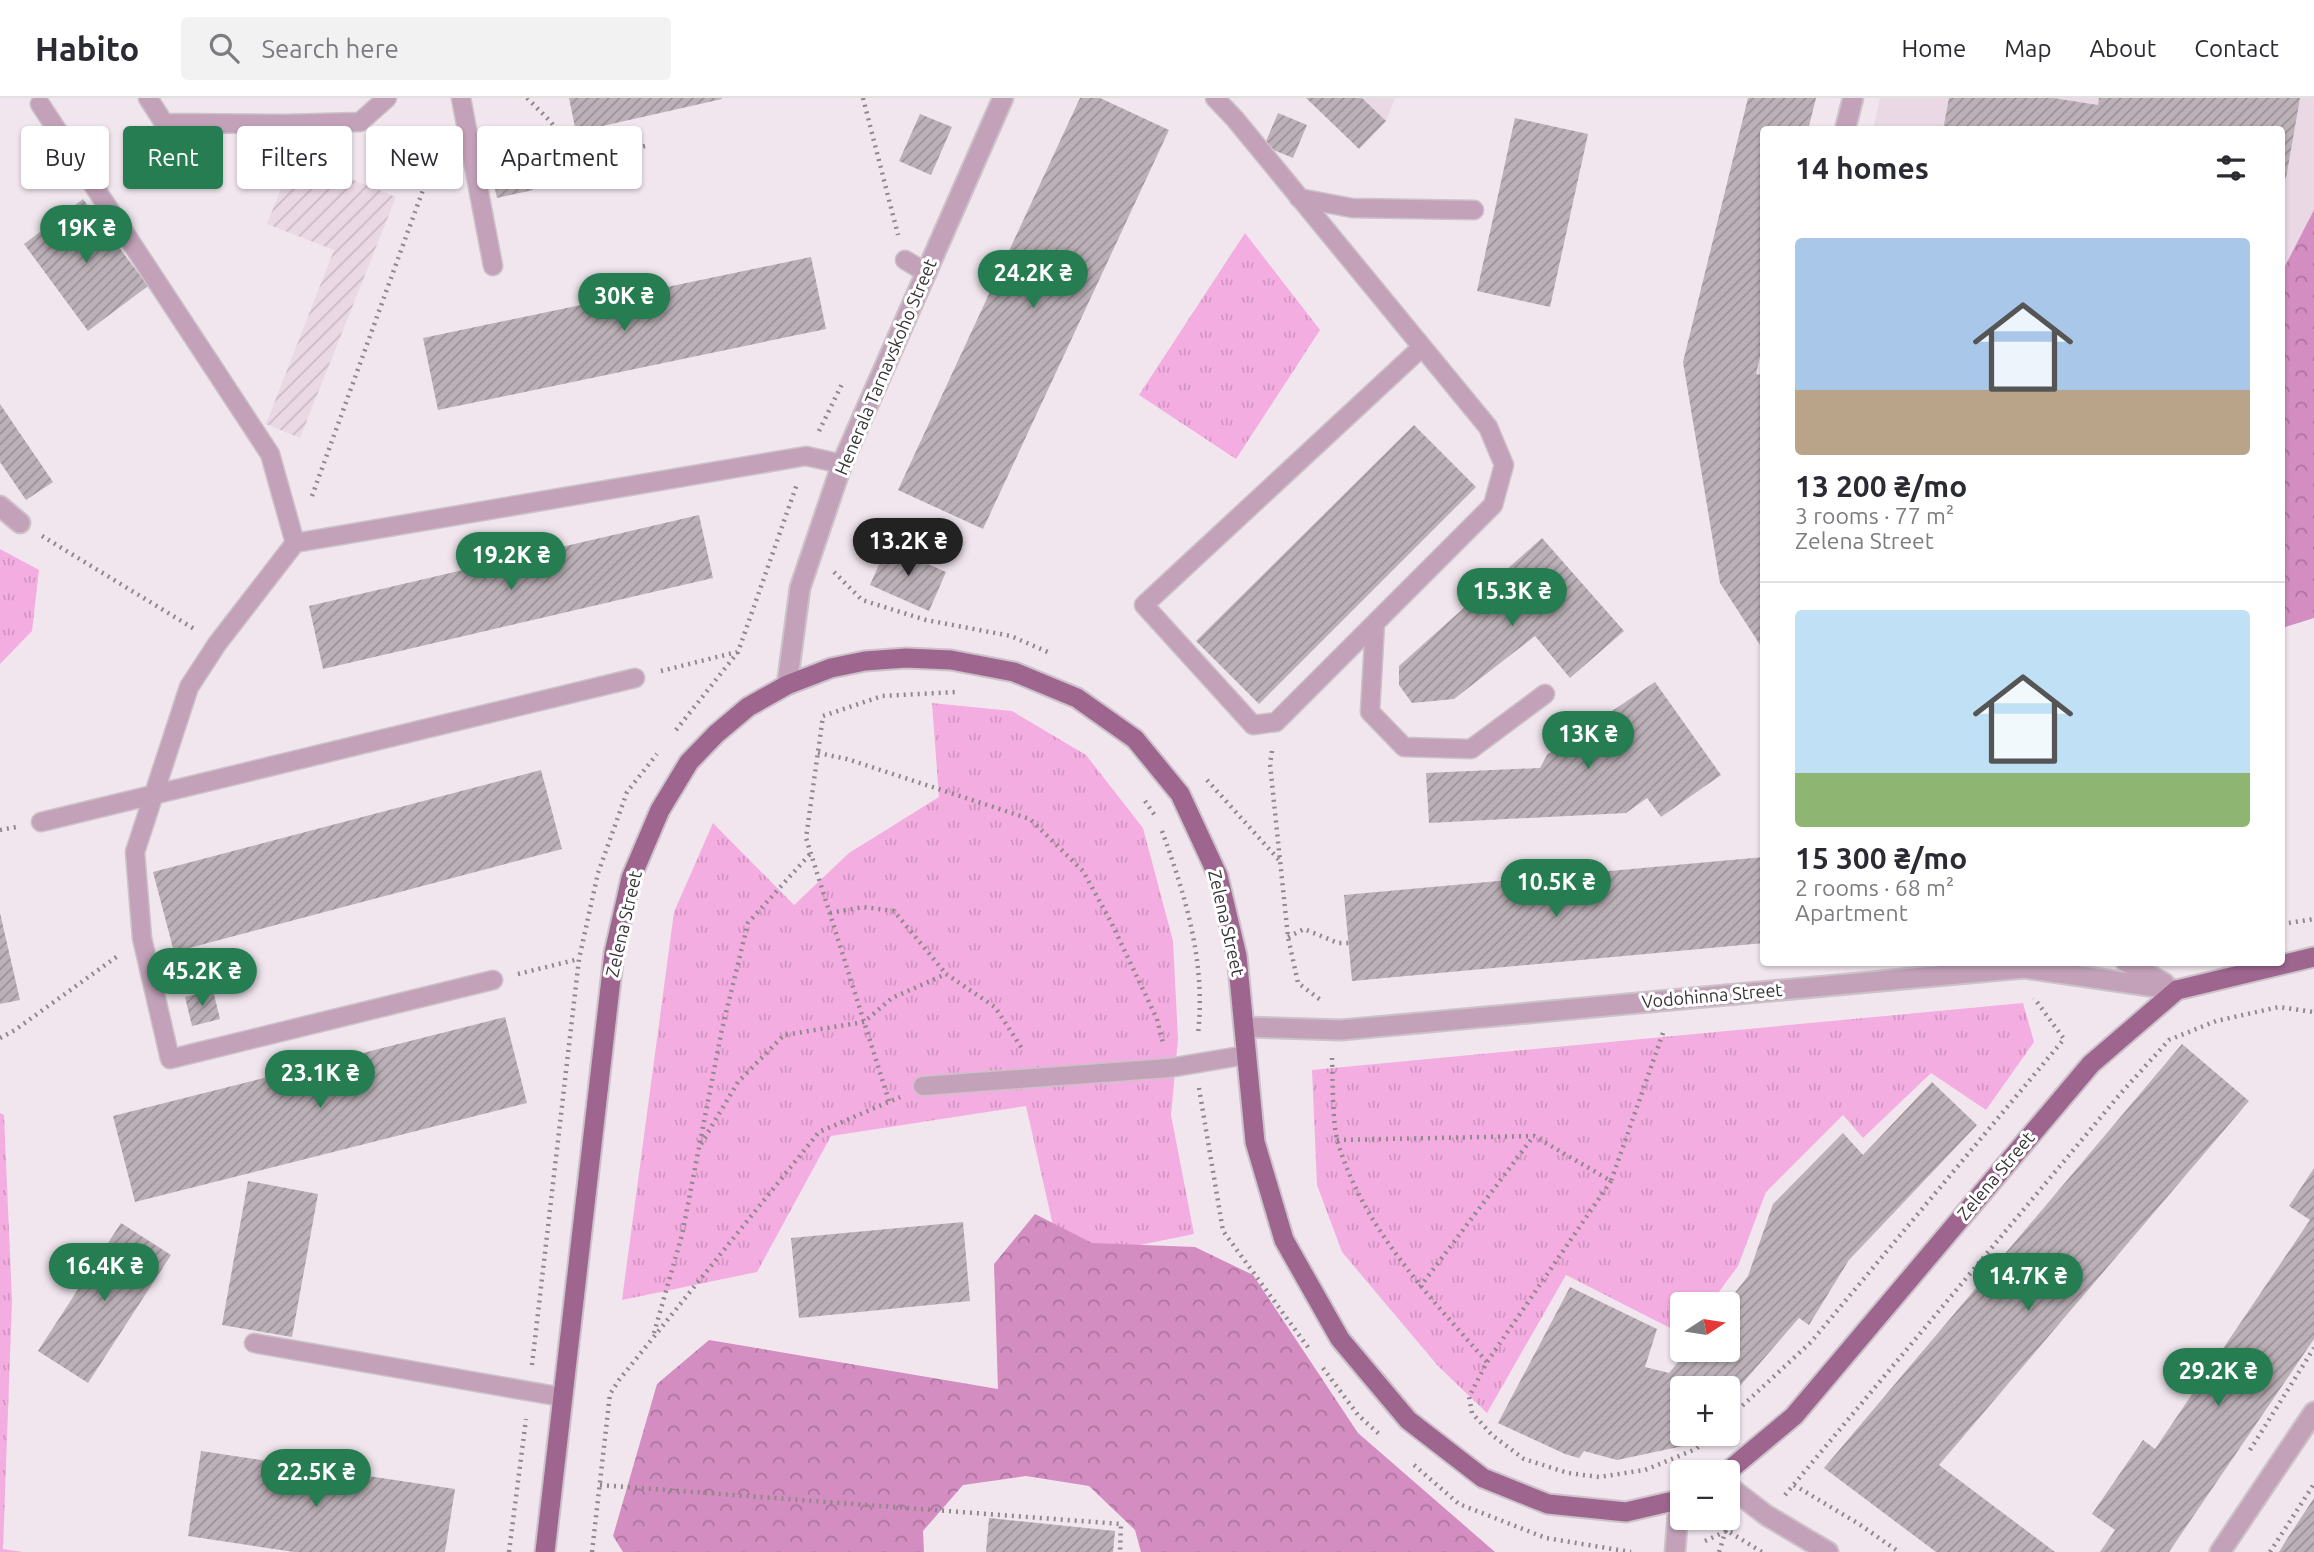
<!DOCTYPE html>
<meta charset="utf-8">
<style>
:root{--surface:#fff;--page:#f2f2f3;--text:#2b2b33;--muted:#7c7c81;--line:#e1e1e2;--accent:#267d51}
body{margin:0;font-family:Ubuntu,sans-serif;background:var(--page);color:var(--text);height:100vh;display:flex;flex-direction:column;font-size:26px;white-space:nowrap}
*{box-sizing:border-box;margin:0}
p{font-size:23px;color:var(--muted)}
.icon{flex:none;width:38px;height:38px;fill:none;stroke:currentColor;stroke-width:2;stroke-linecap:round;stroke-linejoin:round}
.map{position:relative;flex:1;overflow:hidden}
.sheet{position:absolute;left:1760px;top:28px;width:525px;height:840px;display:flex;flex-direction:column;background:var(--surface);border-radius:7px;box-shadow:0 2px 5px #0004}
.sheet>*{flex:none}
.top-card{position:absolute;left:21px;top:28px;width:665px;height:63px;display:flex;gap:14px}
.needle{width:46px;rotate:78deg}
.controls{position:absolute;left:1670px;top:1194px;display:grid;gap:14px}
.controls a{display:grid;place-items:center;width:70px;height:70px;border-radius:7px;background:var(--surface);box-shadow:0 2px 5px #0004;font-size:35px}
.price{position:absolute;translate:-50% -60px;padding:0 16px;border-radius:24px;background:var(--accent);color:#fff;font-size:23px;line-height:46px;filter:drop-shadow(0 2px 4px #0008)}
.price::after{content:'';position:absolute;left:50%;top:42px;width:21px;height:16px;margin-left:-10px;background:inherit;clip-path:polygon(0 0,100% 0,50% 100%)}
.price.active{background:#222;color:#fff}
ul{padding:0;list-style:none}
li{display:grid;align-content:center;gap:14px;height:371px;padding:0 35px}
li+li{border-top:2px solid var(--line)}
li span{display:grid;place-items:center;height:217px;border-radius:7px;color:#555}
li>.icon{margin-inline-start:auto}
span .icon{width:126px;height:126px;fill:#fffc;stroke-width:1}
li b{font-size:30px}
h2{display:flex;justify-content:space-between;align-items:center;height:84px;padding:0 35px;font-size:30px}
.pill{padding:0 24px;border-radius:7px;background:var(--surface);box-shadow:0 2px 5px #0004;font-size:24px;line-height:63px}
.pill.active{background:var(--accent);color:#fff}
header{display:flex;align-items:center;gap:42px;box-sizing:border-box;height:98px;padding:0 35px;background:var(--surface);border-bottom:2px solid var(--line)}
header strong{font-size:33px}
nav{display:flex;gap:38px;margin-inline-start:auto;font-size:24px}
.search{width:490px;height:63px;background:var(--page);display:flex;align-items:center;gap:18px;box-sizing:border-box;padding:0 24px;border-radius:7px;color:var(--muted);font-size:26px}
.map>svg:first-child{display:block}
.built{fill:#ead8e5}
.industrial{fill:url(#industrial-furrows)}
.grass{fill:url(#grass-tufts)}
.forest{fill:url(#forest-crowns)}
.building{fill:url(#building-hatch)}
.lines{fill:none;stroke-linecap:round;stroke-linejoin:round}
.service-casing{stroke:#ccc2c9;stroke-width:21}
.minor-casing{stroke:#ccc2c9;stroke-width:23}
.primary-casing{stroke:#ccc2c9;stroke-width:23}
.path{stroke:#8f888d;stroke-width:4.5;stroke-dasharray:2 5;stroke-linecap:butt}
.service{stroke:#c3a2b9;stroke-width:18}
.minor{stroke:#c3a2b9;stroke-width:19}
.primary{stroke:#9e658f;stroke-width:19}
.labels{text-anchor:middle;stroke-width:6;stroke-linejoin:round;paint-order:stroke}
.street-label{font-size:18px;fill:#373336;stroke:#fff}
</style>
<header>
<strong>Habito</strong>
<div class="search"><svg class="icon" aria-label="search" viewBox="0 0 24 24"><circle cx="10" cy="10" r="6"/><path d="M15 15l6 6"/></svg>Search here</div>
<nav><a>Home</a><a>Map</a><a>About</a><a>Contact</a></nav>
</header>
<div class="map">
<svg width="2314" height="1454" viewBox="0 0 2314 1454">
<defs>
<pattern id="industrial-furrows" width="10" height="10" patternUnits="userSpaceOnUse" patternTransform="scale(1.75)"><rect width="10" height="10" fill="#ead8e5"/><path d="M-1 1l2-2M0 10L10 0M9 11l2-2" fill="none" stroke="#c9bac5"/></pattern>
<pattern id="grass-tufts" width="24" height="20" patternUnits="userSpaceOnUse" patternTransform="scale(1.75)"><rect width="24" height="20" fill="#f4ade1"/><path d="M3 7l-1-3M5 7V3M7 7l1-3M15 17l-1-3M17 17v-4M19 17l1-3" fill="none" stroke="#d295c2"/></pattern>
<pattern id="forest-crowns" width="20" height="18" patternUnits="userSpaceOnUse" patternTransform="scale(1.75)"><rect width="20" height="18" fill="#d48dc1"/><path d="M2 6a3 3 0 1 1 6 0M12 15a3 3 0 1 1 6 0" fill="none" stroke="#ad749e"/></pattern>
<pattern id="building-hatch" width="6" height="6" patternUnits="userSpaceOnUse" patternTransform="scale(1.75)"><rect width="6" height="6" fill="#bcb1b8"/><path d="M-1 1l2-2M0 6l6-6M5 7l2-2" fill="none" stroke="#9a9196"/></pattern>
</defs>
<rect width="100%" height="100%" fill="#f1e6ee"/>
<path class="built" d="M1362 0H1395L1386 23Z
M1880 0H2314V207L2282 326V32H1873Z"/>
<path class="industrial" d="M294 58 396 99 300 340 266 326 334 152 267 126Z"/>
<path class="grass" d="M1245 135 1320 232 1236 361 1139 297Z
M0 451 39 472 32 533 0 566Z
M932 605 1012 613 1086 657 1143 730 1173 843 1178 941 1171 1017 1194 1136 1061 1163 1026 1008 831 1038 757 1174 622 1202 674 814 713 725 794 807 849 755 939 699Z
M2023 905 2034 944 1986 1012 1931 975 1863 1040 1843 1017 1766 1094 1738 1168 1710 1206H1682V1236L1566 1177 1487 1315 1438 1268 1342 1154 1317 1087 1312 972Z
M0 1015 4 1017 12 1203 3 1451 23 1454H0Z"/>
<path class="forest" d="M2314 112V520L2282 530V174Z
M1035 1116 1092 1145 1195 1149 1253 1177 1358 1335 1495 1454H1141L1135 1432 1089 1388 1026 1378 963 1387 923 1433 924 1454H623L613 1438 657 1286 709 1242 998 1291 994 1166Z"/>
<path class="building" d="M569 0H722V1L576 34Z
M1080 0H1100L1169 32 983 431 898 392Z
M1306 0H1362L1386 23 1359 51Z
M1748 0H1816L1808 32H1764V240L1756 276 1763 277 1764 281V553L1720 485 1683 264Z
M1949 0H2053L2098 7 2099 0H2300L2286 80H2282V32H2069L2049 28V32H1943Z
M1278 15 1307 27 1293 60 1264 48Z
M920 16 952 29 931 77 899 63Z
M1515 20 1588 36 1550 209 1477 193Z
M524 49 533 92 497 100 487 57Z
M83 101 148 188 88 233 24 146Z
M811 159 826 231 438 312 423 240Z
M0 306 53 384 26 402 0 364Z
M1414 327 1476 389 1259 606 1196 543Z
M699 417 713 480 323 571 309 508Z
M1542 440 1624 533 1570 580 1535 538 1454 601 1412 605 1399 587V568Z
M887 448 946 474 929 513 870 487Z
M1655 584 1721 677 1661 719 1647 700 1626 715 1429 725 1426 675 1540 670 1547 657Z
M541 672 562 751 174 854 153 774Z
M1764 759V845L1352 883 1344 797Z
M0 815 20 902 0 906Z
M213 892 220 921 192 928 185 899Z
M505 919 527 1005 135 1104 113 1018Z
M2182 946 2249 1003 1939 1367 2055 1454H1936L1824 1370Z
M1932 984 1977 1027 1849 1162 1809 1227 1799 1220 1727 1303V1290H1682V1335H1696L1683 1348 1617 1362 1584 1353 1579 1360 1565 1356 1498 1325 1570 1189 1657 1231 1645 1269 1669 1275 1689 1251H1727L1726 1206 1748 1178 1773 1106 1843 1035 1863 1057Z
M2314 1070V1241L2169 1454H2100L2115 1432 2092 1416 2143 1342 2155 1351 2310 1122 2289 1108Z
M248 1083 318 1096 292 1239 222 1227Z
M963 1124 970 1203 799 1220 791 1140Z
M121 1125 171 1157 88 1285 38 1253Z
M201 1353 455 1391 445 1454H294L188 1438Z
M2314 1400V1454H2279L2287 1441Z
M989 1420 1115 1433 1113 1454H986Z"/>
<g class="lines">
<defs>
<path id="service" d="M148 0 164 25 286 26 360 24 387 0
M461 0 493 168
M1215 0 1235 21 1488 329 1504 367 1493 407 1276 624 1253 627 1144 507 1422 249
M40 6 270 356 295 445
M1299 100 1352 110 1474 112
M905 162 927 175
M1375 525 1370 614 1404 649 1471 651 1545 596
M41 724 635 580
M493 882 170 961 142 840 135 754 189 589 217 546 295 445 806 358 842 366
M923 988 1169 970 1246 957
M254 1245 562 1299"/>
<path id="minor" d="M1845 32 1853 0
M0 408 20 425
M787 587 800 490 842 366 1003 0
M2126 864 2164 885
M1245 929 1341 932 2024 870 2177 892
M1727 1387 1766 1417 1828 1454
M1675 1454 1679 1403
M2220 1454 2314 1314"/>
<path id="primary" d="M1727 1374 1794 1318 2091 966 2177 892 2314 859
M545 1454 614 855 631 780 660 712 689 664 716 636 748 609 787 587 831 570 865 563 906 560 951 562 1014 574 1077 600 1135 641 1180 696 1218 778 1237 858 1255 1044 1284 1142 1340 1241 1408 1322 1483 1380 1548 1406 1626 1414 1682 1401"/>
</defs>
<use href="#service" class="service-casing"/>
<use href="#minor" class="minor-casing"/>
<use href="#primary" class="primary-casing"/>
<path class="path" d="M527 0 551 24 578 62 645 48
M863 0 898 137
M819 333 843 284
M312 398 440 45
M42 438 196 532
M834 474 862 502 926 522 1011 538 1050 555
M661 573 737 554
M676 632 738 554 797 386
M1272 653 1270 666 1288 839 1298 885 1322 903
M818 655 847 661 1030 721 1083 773 1111 824 1157 921 1163 945
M1207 682 1279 762
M1145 703 1156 719
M0 732 16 729
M1162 733C1186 799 1206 866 1198 936
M830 815 863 809 894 813 946 876
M2282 826 2314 821
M1288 839 1304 831 1338 845H1348
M518 876 579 861
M0 940 15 932 119 857
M1332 960C1333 982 1332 1025 1338 1045 1364 1131 1429 1198 1487 1264
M1199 990 1223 1133 1310 1252
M889 1003 806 740 823 618 882 598 955 594
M1337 1042 1534 1038 1611 1083 1664 932
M701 1046 738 984 784 937 864 924 892 900 946 876 995 909 1023 952
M1611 1083 1487 1264 1469 1299 1472 1315 1492 1337 1524 1361 1568 1375 1599 1379 1645 1372 1696 1351 1713 1335
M1420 1189 1533 1039
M654 1235 682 1137 722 931 748 825 811 755
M532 1267 579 861 598 775 627 694 657 656
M1323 1270 1358 1317 1379 1336
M1727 1322 1811 1244 2064 941 2034 900
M2250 1352 2314 1250
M1414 1367 1459 1406 1546 1440 1631 1454
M600 1387 1121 1426 1120 1454
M1794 1387 1859 1426 1899 1454
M1785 1397 2121 995 2169 942 2216 923 2279 909 2314 914
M1705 1443 1735 1429
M509 1454 526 1321
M592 1454 610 1296 619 1282 819 1034 900 999
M1719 1454 1726 1432 1762 1454
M2270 1454 2314 1386"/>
<use href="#service" class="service"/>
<use href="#minor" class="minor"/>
<use href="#primary" class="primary"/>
</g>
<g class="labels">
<g class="street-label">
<text transform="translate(886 269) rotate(-67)" y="6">Henerala Tarnavskoho Street</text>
<text transform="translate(1226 825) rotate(77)" y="6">Zelena Street</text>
<text transform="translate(624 826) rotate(-77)" y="6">Zelena Street</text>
<text transform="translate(1712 898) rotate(-5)" y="6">Vodohinna Street</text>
<text transform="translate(1996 1078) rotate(-50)" y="6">Zelena Street</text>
</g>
</g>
</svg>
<div class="controls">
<a><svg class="needle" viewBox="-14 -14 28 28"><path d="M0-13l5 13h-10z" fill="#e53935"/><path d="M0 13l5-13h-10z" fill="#7c7c81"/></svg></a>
<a>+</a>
<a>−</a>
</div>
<b class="price" style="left:86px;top:167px">19K ₴</b>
<b class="price" style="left:1033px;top:212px">24.2K ₴</b>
<b class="price" style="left:624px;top:235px">30K ₴</b>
<b class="price active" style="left:908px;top:480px">13.2K ₴</b>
<b class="price" style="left:511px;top:494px">19.2K ₴</b>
<b class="price" style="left:1512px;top:530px">15.3K ₴</b>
<b class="price" style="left:1588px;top:673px">13K ₴</b>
<b class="price" style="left:1556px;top:821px">10.5K ₴</b>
<b class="price" style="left:202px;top:910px">45.2K ₴</b>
<b class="price" style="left:320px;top:1012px">23.1K ₴</b>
<b class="price" style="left:104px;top:1205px">16.4K ₴</b>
<b class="price" style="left:2028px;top:1215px">14.7K ₴</b>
<b class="price" style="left:2218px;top:1310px">29.2K ₴</b>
<b class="price" style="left:316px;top:1411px">22.5K ₴</b>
<div class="top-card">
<a class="pill">Buy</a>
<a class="pill active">Rent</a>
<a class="pill">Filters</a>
<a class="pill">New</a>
<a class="pill">Apartment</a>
</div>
<section class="sheet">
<h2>14 homes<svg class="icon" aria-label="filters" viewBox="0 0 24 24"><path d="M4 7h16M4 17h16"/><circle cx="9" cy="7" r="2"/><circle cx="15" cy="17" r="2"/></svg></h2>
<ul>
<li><span style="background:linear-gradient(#a9c7e8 70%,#b9a48a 0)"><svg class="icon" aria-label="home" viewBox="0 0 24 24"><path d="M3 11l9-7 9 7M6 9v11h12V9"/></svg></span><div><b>13 200 ₴/mo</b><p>3 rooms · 77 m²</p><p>Zelena Street</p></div></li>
<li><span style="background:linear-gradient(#bfe0f5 75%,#8fb573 0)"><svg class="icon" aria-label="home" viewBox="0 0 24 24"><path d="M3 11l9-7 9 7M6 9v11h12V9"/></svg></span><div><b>15 300 ₴/mo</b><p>2 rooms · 68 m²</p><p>Apartment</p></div></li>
</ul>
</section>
</div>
